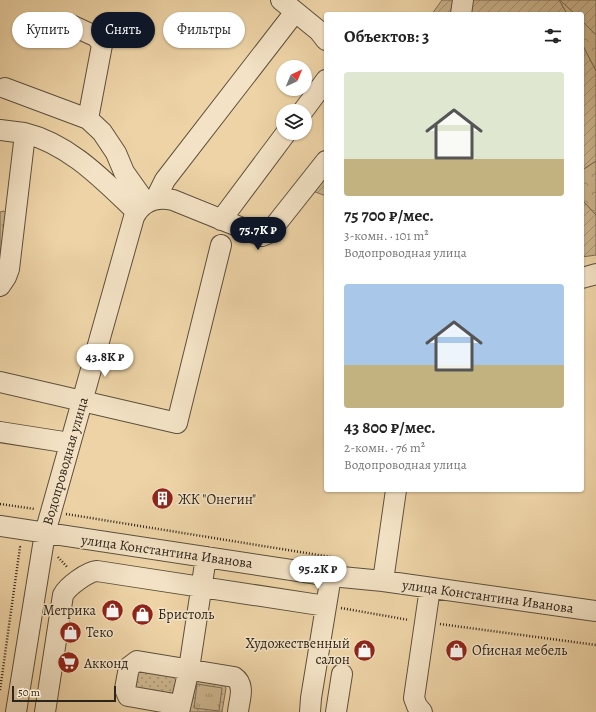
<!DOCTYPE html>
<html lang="ru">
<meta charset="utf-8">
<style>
:root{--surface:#fff;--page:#f6f6f6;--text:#222;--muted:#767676;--accent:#111827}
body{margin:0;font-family:Alegreya,serif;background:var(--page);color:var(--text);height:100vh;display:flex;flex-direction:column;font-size:15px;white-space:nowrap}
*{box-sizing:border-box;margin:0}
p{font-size:13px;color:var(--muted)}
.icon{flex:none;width:22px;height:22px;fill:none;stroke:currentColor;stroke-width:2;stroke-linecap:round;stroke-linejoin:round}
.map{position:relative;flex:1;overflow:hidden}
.details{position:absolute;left:324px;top:12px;width:260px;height:480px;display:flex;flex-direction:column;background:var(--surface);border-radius:4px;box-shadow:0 1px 3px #0004}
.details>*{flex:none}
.banner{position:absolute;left:12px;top:12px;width:252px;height:36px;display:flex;gap:8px}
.needle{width:26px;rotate:44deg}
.controls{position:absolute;left:276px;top:60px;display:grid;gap:8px}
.controls a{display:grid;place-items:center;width:36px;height:36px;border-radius:50%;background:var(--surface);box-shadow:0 1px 3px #0004;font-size:20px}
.scale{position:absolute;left:12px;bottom:10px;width:104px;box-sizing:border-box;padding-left:4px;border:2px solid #2d241a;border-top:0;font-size:11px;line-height:14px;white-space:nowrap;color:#2d241a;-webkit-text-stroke:3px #f3e2c5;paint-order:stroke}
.price{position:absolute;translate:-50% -34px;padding:0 9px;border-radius:14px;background:#fff;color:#222;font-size:13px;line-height:26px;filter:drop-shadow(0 1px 2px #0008)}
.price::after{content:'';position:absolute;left:50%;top:24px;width:12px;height:9px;margin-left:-6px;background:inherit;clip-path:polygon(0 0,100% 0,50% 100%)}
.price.active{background:var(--accent);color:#fff}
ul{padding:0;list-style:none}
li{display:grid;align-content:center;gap:8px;height:212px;padding:0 20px}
li span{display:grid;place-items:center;height:124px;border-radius:4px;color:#555}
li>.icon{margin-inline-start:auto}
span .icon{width:72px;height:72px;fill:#fffc;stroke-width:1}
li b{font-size:17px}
h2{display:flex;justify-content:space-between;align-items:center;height:48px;padding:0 20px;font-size:17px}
.tag{padding:0 14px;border-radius:18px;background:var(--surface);box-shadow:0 1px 3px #0004;font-size:14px;line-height:36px}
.tag.active{background:var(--accent);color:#fff}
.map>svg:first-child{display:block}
.grass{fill:url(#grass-dots);stroke:#7c6c54}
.forest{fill:url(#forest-crowns);stroke:#7c6c54}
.park{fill:url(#park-tufts);stroke:#7c6c54}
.garden{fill:url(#garden-furrows);stroke:#7c6c54}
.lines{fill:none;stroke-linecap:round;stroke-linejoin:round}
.minor-casing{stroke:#5d503d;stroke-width:22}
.path{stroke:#2d241a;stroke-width:2.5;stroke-dasharray:1 2;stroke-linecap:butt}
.minor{stroke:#f3e2c5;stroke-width:20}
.labels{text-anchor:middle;stroke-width:3;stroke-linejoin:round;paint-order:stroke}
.street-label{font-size:14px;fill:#2d241a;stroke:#f3e2c5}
.poi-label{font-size:14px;fill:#2d241a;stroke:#f3e2c5;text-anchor:start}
</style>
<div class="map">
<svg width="596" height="712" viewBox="0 0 596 712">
<defs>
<pattern id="grass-dots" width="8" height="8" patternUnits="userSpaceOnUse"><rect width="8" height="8" fill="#ccb58e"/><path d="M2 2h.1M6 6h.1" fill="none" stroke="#a69373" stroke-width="1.8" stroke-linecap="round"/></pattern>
<pattern id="forest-crowns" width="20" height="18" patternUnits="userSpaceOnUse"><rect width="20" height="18" fill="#ccb58e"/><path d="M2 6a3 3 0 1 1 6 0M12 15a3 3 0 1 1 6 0" fill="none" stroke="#a69373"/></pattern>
<pattern id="park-tufts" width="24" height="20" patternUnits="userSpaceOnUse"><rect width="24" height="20" fill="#ccb58e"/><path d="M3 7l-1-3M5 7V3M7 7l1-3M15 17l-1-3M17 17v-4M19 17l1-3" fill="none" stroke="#a69373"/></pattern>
<pattern id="garden-furrows" width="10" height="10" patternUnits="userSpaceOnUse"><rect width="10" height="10" fill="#ccb58e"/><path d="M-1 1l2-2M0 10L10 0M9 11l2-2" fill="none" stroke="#a69373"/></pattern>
</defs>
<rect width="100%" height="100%" fill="#edd3a6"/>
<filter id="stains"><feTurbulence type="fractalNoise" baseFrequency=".005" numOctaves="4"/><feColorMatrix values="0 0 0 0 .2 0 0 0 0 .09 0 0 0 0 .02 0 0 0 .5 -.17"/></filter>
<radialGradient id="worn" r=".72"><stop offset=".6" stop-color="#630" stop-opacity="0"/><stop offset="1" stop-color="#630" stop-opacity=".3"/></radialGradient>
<path class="grass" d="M141 666 180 677 178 691 170 697 136 690 132 674Z
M202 673 219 677 226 688 222 712H187L192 684Z"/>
<path class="forest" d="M559 0H560L575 14H567Z
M582 21 596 35V71L582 44Z
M596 161V215L582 200V170Z"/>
<path class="park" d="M4 211 6 213 1 250 0 251V212Z
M197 684 222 688 219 711 194 708Z"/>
<path class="garden" d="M442 0H559L567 14H432Z
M560 0H596V35L582 21V14H575Z
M582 44 596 71V161L582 170Z
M326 148V196L297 185Z
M582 200 596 215V255L582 257Z"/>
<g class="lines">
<defs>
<path id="minor" d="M281 0 319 31 326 40
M461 14 463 0
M71 25 97 37 102 45 88 119
M5 88 88 119 102 132 116 153 124 172 146 203
M303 111 326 80
M0 130C8 131 16 132 24 133 70 144 104 181 137 212
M156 198 165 180 295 12
M221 220 286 133
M582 278 596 274
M0 286 6 277 9 269 25 134
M0 382 177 423 221 245
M0 432 70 443
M0 526 331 576 383 581 596 611
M383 581 396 490
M180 705 128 696 125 689 129 667 137 661 234 677C246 685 239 700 238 712
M16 712 45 533 134 217C142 201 156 196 173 200L262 236 269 233 326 161
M45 712 63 595C68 586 87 572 97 571L326 606
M179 712 189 669 206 557
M310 712 311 698 331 576
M336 712 342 674
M422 712 417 706 414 698 430 588"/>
</defs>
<use href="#minor" class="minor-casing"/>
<path class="path" d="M0 504 35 509
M66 514 337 558
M58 557 68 568
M341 608 409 620
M440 624 596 645
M0 690 20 547 18 546"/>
<use href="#minor" class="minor"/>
</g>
<defs>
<symbol id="building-disc" viewBox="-11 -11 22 22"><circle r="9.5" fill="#8f2418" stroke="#f3e2c5"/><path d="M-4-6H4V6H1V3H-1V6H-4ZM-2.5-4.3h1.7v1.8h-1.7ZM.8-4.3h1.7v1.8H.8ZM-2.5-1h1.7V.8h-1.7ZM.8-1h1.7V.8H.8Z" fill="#fff"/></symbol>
<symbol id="shop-disc" viewBox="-11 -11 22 22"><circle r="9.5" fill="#8f2418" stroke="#f3e2c5"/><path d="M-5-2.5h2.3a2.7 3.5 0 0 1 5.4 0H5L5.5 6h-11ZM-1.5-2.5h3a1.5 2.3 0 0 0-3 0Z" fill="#fff"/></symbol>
<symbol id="supermarket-disc" viewBox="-11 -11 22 22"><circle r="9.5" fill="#8f2418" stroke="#f3e2c5"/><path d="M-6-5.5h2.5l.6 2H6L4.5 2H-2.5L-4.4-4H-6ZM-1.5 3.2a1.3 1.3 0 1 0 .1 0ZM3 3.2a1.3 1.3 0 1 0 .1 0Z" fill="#fff"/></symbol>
</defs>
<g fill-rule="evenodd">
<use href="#building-disc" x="150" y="486" width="25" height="25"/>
<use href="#shop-disc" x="100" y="598" width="25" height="25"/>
<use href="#shop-disc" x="130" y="602" width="25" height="25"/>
<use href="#shop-disc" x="58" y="620" width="25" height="25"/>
<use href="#shop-disc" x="444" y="638" width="25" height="25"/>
<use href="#shop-disc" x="352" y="638" width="25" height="25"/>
<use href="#supermarket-disc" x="56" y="650" width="25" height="25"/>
</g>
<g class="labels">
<g class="street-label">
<text transform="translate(65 461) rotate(-74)" y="5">Водопроводная улица</text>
<text transform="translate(167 551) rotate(8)" y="5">улица Константина Иванова</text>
<text transform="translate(488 596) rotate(8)" y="5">улица Константина Иванова</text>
</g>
<g class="poi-label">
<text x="178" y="504">ЖК "Онегин"</text>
<text x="96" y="615" text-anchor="end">Метрика</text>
<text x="158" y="619">Бристоль</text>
<text x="86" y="637">Теко</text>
<text x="350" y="648" text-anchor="end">Художественный<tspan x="350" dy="16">салон</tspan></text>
<text x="472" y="655">Оfисная мебель</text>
<text x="84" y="668">Акконд</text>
</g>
</g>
<rect width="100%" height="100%" filter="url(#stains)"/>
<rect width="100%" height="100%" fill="url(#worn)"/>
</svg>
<div class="controls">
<a><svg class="needle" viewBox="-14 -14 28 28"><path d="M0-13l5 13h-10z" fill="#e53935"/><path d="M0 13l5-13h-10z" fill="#767676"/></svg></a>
<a><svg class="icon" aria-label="layers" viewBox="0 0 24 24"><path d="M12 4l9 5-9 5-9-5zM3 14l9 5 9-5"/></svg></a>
</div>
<div class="scale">50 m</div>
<b class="price active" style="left:258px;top:251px">75.7K ₽</b>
<b class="price" style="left:105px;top:378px">43.8K ₽</b>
<b class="price" style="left:318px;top:590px">95.2K ₽</b>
<div class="banner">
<a class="tag">Купить</a>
<a class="tag active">Снять</a>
<a class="tag">Фильтры</a>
</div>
<section class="details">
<h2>Объектов: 3<svg class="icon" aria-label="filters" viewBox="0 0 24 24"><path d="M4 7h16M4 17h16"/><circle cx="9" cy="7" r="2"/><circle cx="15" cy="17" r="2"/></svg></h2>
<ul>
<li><span style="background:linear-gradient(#dfe7d0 70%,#c2b280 0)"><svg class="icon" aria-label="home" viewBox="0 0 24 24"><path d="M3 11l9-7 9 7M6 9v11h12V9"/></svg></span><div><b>75 700 ₽/мес.</b><p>3-комн. · 101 m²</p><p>Водопроводная улица</p></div></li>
<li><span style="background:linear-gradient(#a9c7e8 65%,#c2b280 0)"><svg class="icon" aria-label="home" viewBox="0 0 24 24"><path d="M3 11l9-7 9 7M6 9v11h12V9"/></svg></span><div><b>43 800 ₽/мес.</b><p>2-комн. · 76 m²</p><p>Водопроводная улица</p></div></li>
</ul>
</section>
</div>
